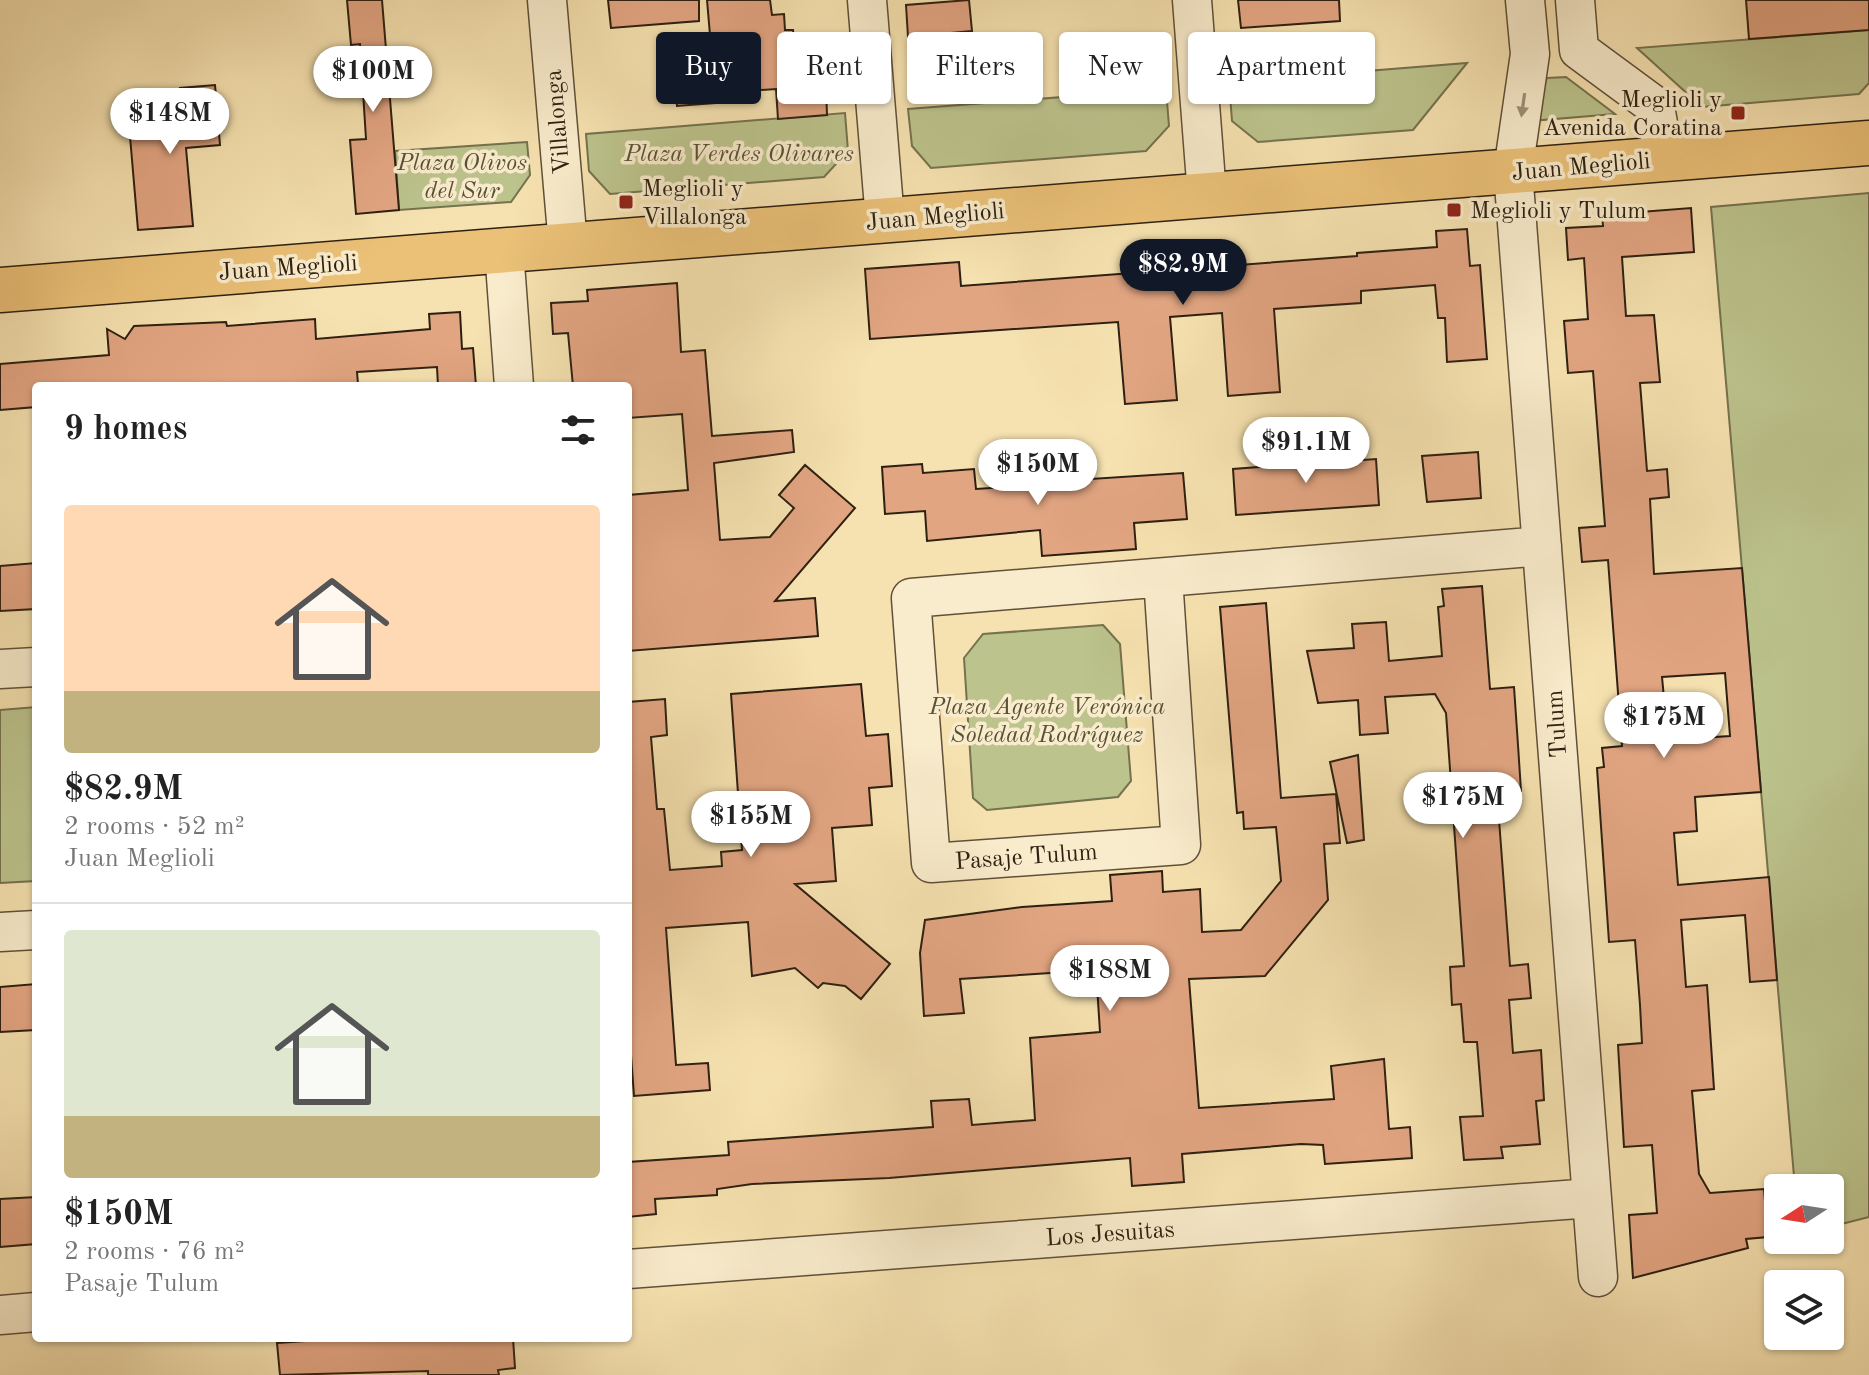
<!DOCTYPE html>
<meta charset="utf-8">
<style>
:root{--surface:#fff;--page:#f6f6f6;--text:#222;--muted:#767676;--line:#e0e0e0;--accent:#111827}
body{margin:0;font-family:"Old Standard TT",serif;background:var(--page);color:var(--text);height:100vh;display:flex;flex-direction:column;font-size:30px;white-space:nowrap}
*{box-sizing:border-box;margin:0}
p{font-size:26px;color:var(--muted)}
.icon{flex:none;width:44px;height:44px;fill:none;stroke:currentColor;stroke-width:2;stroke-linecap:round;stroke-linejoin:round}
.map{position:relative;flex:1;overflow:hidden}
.side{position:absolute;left:32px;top:382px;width:600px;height:960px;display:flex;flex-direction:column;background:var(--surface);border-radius:8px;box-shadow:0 2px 6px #0004}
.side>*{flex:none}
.hud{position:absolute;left:656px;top:32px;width:760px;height:72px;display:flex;gap:16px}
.needle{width:52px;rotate:258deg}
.controls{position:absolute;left:1764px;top:1174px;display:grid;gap:16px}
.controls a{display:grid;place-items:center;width:80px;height:80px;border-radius:8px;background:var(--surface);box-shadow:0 2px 6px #0004;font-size:40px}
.price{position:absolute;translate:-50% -68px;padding:0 18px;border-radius:28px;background:#fff;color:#222;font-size:26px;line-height:52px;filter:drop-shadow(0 2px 4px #0008)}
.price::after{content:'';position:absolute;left:50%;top:48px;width:24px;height:18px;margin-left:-12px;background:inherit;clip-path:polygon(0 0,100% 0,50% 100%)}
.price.selected{background:var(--accent);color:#fff}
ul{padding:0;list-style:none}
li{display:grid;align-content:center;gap:16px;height:424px;padding:0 32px}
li+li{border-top:2px solid var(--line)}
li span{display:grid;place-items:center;height:248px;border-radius:8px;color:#555}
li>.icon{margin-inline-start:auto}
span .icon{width:144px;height:144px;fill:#fffc;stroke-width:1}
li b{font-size:34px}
h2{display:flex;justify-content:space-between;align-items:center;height:96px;padding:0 32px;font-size:34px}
.tag{padding:0 28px;border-radius:8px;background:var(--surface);box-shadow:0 2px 6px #0004;font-size:28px;line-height:72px}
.tag.selected{background:var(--accent);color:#fff}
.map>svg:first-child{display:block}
.green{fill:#bcc38c;stroke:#75724e;stroke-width:2}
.building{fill:#e2a582;stroke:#2e2011;stroke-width:2;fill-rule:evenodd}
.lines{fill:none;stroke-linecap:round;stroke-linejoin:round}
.minor-casing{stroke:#605039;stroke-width:41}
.major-casing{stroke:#2e2011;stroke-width:47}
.minor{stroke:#f9eccc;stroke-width:38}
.major{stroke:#ebc178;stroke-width:44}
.oneway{fill:#9e9078}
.poi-dot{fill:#8f2418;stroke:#f9eccc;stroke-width:3}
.labels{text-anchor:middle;stroke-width:7;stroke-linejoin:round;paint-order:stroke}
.poi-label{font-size:24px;fill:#2e2011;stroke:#f9eccc;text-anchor:start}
.street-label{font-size:24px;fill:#2e2011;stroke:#f9eccc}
.park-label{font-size:24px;font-style:italic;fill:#595136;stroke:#f9eccc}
</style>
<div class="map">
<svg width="1869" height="1375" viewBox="0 0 1869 1375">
<rect width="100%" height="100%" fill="#f6e2b0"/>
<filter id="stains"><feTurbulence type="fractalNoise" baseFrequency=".0025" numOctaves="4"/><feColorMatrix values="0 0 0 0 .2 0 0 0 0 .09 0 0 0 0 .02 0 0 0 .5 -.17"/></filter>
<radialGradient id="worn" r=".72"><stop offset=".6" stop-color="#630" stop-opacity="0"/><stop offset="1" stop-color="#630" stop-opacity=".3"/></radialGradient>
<path class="green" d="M1869 30V83L1859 94 1702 107 1637 48Z
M1467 63 1413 130 1258 142 1232 121 1229 82Z
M1566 77 1615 114 1530 121 1547 78Z
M1166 89 1169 126 1146 151 931 168 912 146 908 109Z
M845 113 848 151 824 177 610 194 589 171 586 134Z
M527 142 530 175 511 202 399 210 395 151Z
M1869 193V1217L1830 1227V1188H1795L1711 207Z
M1103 625 1120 644 1131 781 1118 797 987 810 973 798 964 658 983 634Z
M36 707V881L0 883V710Z"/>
<path class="building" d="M347 0H382L399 210 356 214 350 140 366 139 360 44 351 45Z
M608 0H699V21L611 28Z
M707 0H770L772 15 784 14 785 30H793L798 74 812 73 813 88 826 86 827 115 778 119 776 89 715 93Z
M969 0 972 31 908 37 906 5Z
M1238 0H1339L1340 21 1241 28Z
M1746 0H1869V30L1749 39Z
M713 72 715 103 677 106 675 75Z
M215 85 220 145 186 148 193 226 138 230 128 113 182 108 180 88Z
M1691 208 1694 252 1622 257 1626 316 1654 315 1660 382 1640 383 1647 471 1667 469 1669 497 1650 499 1654 574 1742 568 1761 792 1695 797 1697 831 1674 833 1678 885 1769 877 1777 980 1750 982 1745 915 1681 920 1686 987 1707 985 1714 1089 1692 1091 1699 1174 1710 1193 1764 1189 1768 1237 1746 1239 1748 1248 1633 1278 1629 1215 1657 1213 1652 1145 1624 1147 1618 1045 1642 1043 1640 1005 1635 940 1609 942 1597 768 1604 767 1602 748 1622 746 1608 560 1582 562 1579 528 1605 526 1593 371 1568 373 1564 321 1588 319 1584 258 1568 260 1566 228 1603 226 1602 215ZM1725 673 1730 736 1668 740 1662 677Z
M1467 229 1470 266 1480 265 1487 359 1447 362 1445 318H1438L1435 285 1361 291V303L1274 309 1280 392 1228 396 1222 313 1170 317 1177 400 1125 404 1118 322 870 339 865 269 959 262 961 286 1357 256V253L1437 247 1436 231Z
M677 283 681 352 705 350 712 436 792 430 794 452 714 463 720 540 770 537 794 508 779 495 805 465 855 508 775 601 815 598 818 636 628 651V495L688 490 682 414 628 418V386H573L568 333 553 334 551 303 588 301 587 290Z
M460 312 462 349 473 348 476 386H438L437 367 357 372 358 384 326 386H36V407L0 410V364L109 355 107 329 125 339 134 326 226 322 227 326 315 319 316 339 430 329 429 314Z
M1320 447 1321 463 1376 459 1379 505 1236 515 1233 469 1285 465 1284 450Z
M1088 452 1091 479 1183 473 1187 519 1134 523 1136 549 1042 556 1040 530 927 541 925 511 885 514 882 467 922 464 923 473 974 469 976 489 1036 485 1064 482Z
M1478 452 1481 498 1427 502 1422 456Z
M36 563V609L0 611V566Z
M1482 586 1490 689 1514 687 1518 745 1521 791 1497 793 1510 966 1528 964 1531 998 1509 1000 1513 1053 1541 1050 1544 1100 1536 1101 1540 1144 1501 1147 1503 1158 1464 1160 1460 1117 1483 1116 1477 1042H1464L1461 1004 1452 1005 1450 967 1464 966 1446 713 1435 694 1385 697 1388 733 1360 735 1358 700 1318 703 1307 651 1354 648 1352 624 1386 622 1389 661 1442 656 1438 607 1444 606 1442 589Z
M1266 603 1281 798 1336 794 1340 843 1324 844 1328 900 1265 976 1189 979 1199 1108 1334 1099 1331 1066 1384 1059 1389 1129 1410 1127 1412 1158 1325 1164 1323 1145 1301 1144 1182 1154 1184 1182 1132 1186 1130 1158 889 1178 752 1184 717 1189V1195L655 1199 656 1214 628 1217V1162L729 1155 728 1142 933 1127 931 1101 969 1099 972 1125 1035 1120 1030 1038 1100 1032 1096 970 960 979 964 1013 924 1016 920 953 925 920 1022 907 1112 901 1110 875 1162 871 1163 892 1200 889 1202 932 1241 930 1281 881 1276 827 1244 829 1243 812 1237 813 1220 607Z
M861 684 866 736 888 734 892 786 869 788 872 825 832 828 836 881 795 884 890 964 861 999 845 986 823 983 818 988 795 968 752 976 748 922 666 928 676 1065 708 1063 710 1090 634 1096 628 1015V702L665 699 667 735 651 737 657 809H664L670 870 722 866 721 852 742 850 731 694Z
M1358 755 1364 840 1347 843 1330 762Z
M36 984V1030L0 1032V987Z
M36 1197V1244L0 1247V1199Z
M349 1338H513L515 1368 498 1370 499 1375H428V1371L280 1375 277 1343Z"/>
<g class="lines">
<defs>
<path id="minor" d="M547 0 568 245
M867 0 885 220
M1192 0 1207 195
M1525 0 1530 54 1513 171 1598 1277
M1575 0 1579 50 1655 106 1664 159
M504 250 514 386
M1163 578 1181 845 931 863 911 598 1542 546
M0 669 36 667
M0 932 36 930
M628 1269 1592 1198
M0 1315 36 1312"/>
<path id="major" d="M0 290 1869 143"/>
</defs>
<use href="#minor" class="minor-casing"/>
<use href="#major" class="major-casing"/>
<use href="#minor" class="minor"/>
<use href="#major" class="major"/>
</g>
<defs><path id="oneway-solid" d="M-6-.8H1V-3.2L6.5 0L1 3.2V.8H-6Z" transform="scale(2)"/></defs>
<use class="oneway" href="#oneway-solid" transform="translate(1523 105) rotate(98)"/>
<g class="poi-dot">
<rect x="1730" y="105" width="16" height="16" rx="4"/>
<rect x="618" y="194" width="16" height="16" rx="4"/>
<rect x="1446" y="202" width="16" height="16" rx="4"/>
</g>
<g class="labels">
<g class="poi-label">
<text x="1722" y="107" text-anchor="end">Meglioli y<tspan x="1722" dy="28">Avenida Coratina</tspan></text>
<text x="642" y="196">Meglioli y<tspan x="642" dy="28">Villalonga</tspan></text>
<text x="1470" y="218">Meglioli y Tulum</text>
</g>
<g class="street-label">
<text transform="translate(557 122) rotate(-95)" y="8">Villalonga</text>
<text transform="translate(1581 166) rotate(-5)" y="8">Juan Meglioli</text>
<text transform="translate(935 216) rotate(-5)" y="8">Juan Meglioli</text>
<text transform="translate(288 267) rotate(-4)" y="8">Juan Meglioli</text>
<text transform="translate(1556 724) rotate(-94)" y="8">Tulum</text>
<text transform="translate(1026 856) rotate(-4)" y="8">Pasaje Tulum</text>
<text transform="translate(1110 1233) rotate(-4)" y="8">Los Jesuitas</text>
</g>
<g class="park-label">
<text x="739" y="161">Plaza Verdes Olivares</text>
<text x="462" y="170">Plaza Olivos<tspan x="462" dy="28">del Sur</tspan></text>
<text x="1047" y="714">Plaza Agente Verónica<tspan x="1047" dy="28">Soledad Rodríguez</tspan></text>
</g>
</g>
<rect width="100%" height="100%" filter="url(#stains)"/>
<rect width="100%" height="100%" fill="url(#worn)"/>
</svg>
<div class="controls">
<a><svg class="needle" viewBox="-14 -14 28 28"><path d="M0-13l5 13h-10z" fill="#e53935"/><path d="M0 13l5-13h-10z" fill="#767676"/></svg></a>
<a><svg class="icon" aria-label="layers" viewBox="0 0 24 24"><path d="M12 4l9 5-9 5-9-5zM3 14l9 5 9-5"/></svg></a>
</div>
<b class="price" style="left:373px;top:114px">$100M</b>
<b class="price" style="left:170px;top:156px">$148M</b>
<b class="price selected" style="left:1183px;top:307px">$82.9M</b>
<b class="price" style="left:1306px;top:485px">$91.1M</b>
<b class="price" style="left:1038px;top:507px">$150M</b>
<b class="price" style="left:1664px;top:760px">$175M</b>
<b class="price" style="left:1463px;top:840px">$175M</b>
<b class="price" style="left:751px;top:859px">$155M</b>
<b class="price" style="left:1110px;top:1013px">$188M</b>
<div class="hud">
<a class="tag selected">Buy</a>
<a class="tag">Rent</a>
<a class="tag">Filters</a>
<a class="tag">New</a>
<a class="tag">Apartment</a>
</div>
<section class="side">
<h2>9 homes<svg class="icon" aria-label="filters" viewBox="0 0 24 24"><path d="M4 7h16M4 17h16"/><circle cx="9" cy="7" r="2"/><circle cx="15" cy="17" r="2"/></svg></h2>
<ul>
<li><span style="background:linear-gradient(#ffd9b3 75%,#c2b280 0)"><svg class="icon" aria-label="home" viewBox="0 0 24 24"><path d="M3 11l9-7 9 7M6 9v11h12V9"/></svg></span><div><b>$82.9M</b><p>2 rooms · 52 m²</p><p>Juan Meglioli</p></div></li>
<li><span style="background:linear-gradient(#dfe7d0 75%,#c2b280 0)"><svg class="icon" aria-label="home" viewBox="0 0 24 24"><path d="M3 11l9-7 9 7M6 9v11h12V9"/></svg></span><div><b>$150M</b><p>2 rooms · 76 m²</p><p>Pasaje Tulum</p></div></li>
</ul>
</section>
</div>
